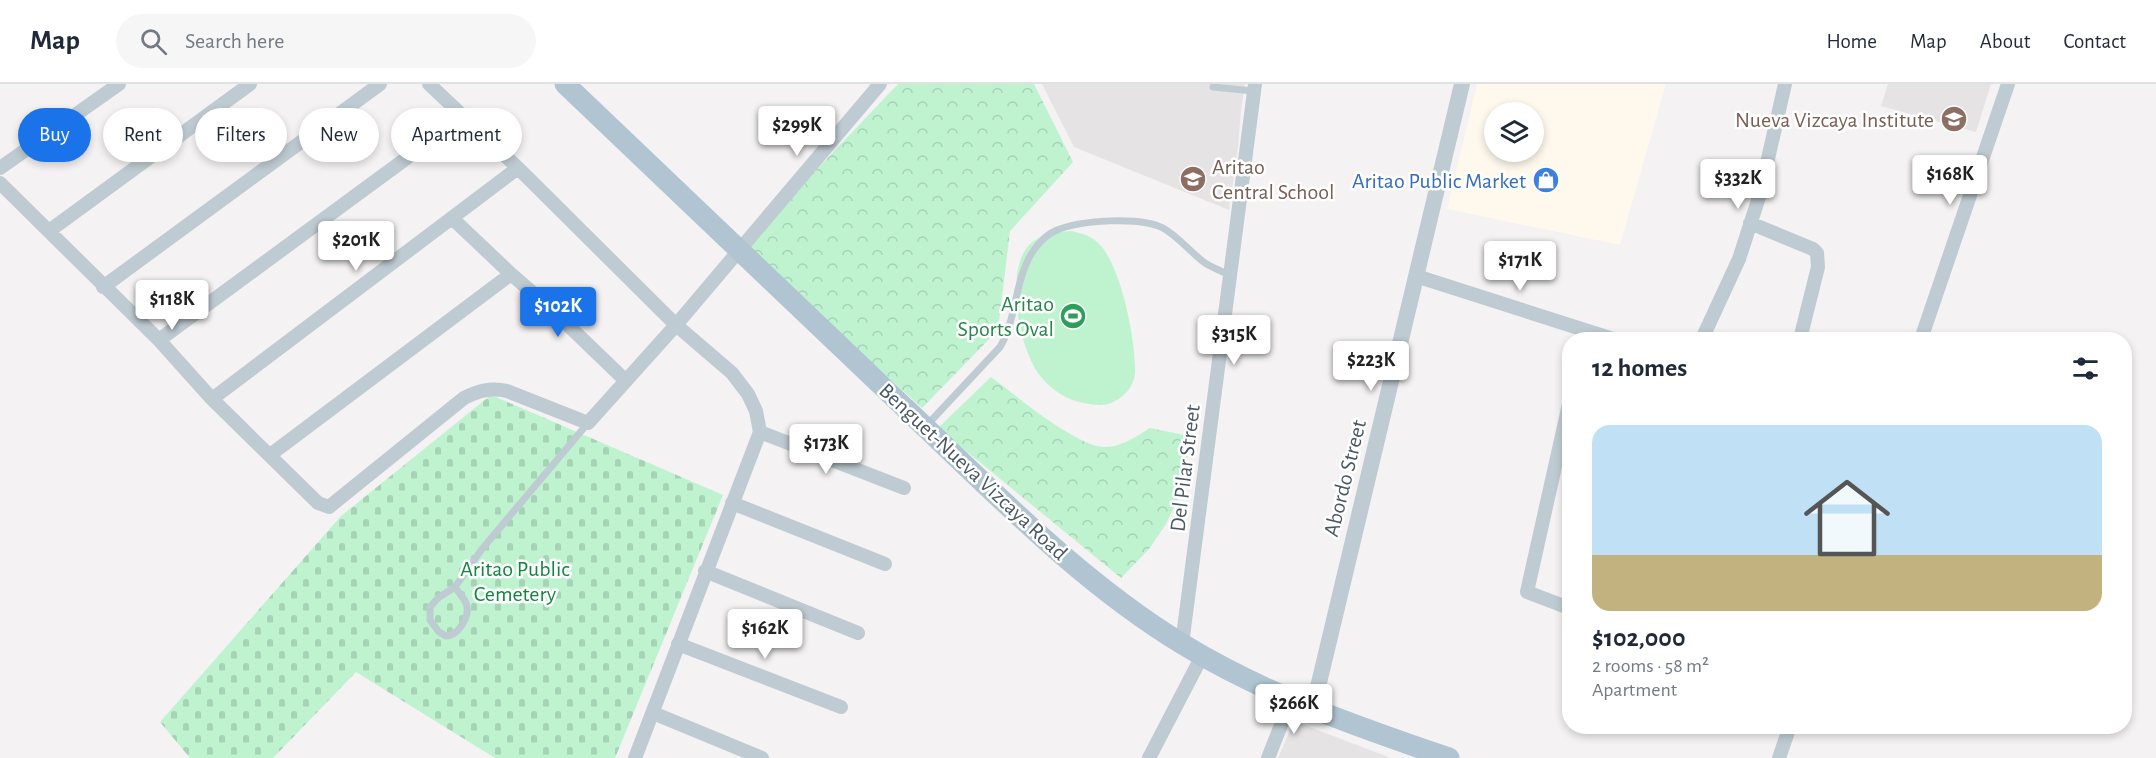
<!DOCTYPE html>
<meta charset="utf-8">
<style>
:root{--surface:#fff;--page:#f6f6f7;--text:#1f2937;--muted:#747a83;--line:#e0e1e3;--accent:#1a73e8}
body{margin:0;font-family:"Alegreya Sans",sans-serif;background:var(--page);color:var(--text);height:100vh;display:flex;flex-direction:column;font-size:22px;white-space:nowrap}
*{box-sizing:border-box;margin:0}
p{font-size:20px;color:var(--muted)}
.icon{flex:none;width:33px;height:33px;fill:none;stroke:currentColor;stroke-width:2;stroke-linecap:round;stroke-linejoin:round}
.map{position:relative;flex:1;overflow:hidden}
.details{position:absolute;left:1562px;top:248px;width:570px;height:402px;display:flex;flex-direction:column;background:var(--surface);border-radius:24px;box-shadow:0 3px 9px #0003}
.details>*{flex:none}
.banner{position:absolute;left:18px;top:24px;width:570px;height:54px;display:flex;gap:12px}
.buttons{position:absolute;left:1484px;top:18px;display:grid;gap:12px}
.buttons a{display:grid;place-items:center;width:60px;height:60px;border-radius:50%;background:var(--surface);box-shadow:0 3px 9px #0003;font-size:30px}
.price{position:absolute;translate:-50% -51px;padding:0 14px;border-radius:6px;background:#fff;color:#222;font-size:20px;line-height:39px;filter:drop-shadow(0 2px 3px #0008)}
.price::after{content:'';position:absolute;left:50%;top:36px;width:18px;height:14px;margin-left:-9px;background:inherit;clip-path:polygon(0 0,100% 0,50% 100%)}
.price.active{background:var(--accent);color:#fff}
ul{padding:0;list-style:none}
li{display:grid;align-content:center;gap:12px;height:318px;padding:0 30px}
li span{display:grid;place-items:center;height:186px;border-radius:18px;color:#555}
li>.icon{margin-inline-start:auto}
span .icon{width:108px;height:108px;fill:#fffc;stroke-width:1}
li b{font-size:26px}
h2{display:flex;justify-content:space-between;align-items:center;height:72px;padding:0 30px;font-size:26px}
.pill{padding:0 21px;border-radius:27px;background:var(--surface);box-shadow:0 3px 9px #0003;font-size:21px;line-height:54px}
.pill.active{background:var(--accent);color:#fff}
header{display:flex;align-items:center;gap:36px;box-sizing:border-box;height:84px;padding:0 30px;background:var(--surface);border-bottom:2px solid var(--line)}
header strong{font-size:28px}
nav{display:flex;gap:33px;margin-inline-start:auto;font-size:21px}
.search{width:420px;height:54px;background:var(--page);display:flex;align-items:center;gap:15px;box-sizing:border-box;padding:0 21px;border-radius:33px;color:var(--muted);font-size:22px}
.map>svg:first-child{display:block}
.commercial{fill:#fef8ed;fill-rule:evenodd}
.education{fill:#e6e3e4}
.forest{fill:url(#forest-crowns)}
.cemetery{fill:url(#cemetery-stones)}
.pitch{fill:#bff3d0}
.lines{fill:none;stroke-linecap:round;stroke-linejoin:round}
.service{stroke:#bfcbd2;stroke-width:7}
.minor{stroke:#bfcbd2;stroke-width:14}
.tertiary{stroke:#bfcbd2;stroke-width:16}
.primary{stroke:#b0c4d2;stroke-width:21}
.labels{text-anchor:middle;stroke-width:5;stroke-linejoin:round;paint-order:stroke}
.education-label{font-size:22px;fill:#785e54;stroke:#fff;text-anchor:end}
.shop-label{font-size:22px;fill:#366cbe;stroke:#fff;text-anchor:end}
.leisure-label{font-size:22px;fill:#27864d;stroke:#fff;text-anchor:end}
.street-label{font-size:22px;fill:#485761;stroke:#fff}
.park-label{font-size:22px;fill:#118543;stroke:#fff}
</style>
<header>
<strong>Map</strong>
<div class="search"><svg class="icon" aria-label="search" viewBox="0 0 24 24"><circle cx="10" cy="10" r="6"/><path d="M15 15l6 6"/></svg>Search here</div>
<nav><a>Home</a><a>Map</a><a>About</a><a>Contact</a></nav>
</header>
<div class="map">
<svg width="2156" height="674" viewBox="0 0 2156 674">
<defs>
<pattern id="forest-crowns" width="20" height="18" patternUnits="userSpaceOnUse" patternTransform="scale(1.5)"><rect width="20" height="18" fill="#bff3d0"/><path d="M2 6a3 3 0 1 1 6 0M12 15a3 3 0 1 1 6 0" fill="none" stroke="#a6d2b5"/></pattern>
<pattern id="cemetery-stones" width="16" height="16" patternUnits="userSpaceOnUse" patternTransform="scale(1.5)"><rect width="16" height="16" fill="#bff3d0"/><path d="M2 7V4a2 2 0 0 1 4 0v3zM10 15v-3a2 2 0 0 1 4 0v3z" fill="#a6d2b5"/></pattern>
</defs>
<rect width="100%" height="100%" fill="#f4f2f2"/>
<path class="commercial" d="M1477 0H1666L1620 161 1447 125ZM1494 28H1533V68H1494Z"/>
<path class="education" d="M1042 0H1245L1241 26 1238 63 1229 126 1074 63Z
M1888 0H1991L1976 48 1881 22Z
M1294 637 1391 674H1278Z"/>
<path class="forest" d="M898 0H1034L1073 78 1010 147 998 246 922 324 743 163Z
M991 293C1017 312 1074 361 1104 363 1120 364 1137 352 1150 344L1189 352 1185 400 1166 440 1149 465 1121 494 938 344Z"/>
<path class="cemetery" d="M491 311 723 411 615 674H495L356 588 273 674H190L160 638 341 432Z"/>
<path class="pitch" d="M1071 147C1080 149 1089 151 1096 157 1121 177 1136 258 1135 289 1134 302 1125 312 1115 317 1105 323 1094 321 1084 319 1067 316 1053 307 1042 294 1019 268 1004 188 1029 161 1040 150 1057 148 1071 147Z"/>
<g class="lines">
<path class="service" d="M1213 3 1254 7
M927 341 1000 263C1016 236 1014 204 1028 176 1033 165 1044 152 1055 147 1079 136 1140 132 1163 144 1179 153 1190 168 1205 179 1213 184 1221 187 1230 191
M455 503C458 508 464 514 466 519 471 532 458 552 446 552L439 548 430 536V523L438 514 455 503 482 465 588 339"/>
<path class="minor" d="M429 0 518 84 676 241 732 289 748 310 756 327 760 348 635 674
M0 84 119 0
M0 99 159 256 212 315 318 419 329 423 464 314C478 307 491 303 507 307L588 339 676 241 880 0
M1750 139 1813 165 1817 169 1818 183 1800 255
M49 147 250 0
M511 190 548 222 626 297
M1416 192 1613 255
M103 203 380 0
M1702 255 1739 175 1760 110 1785 0
M1921 255 2008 0
M159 256 464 32
M212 315 518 84
M1569 320 1527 508 1569 524
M760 348 904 404
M270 371 511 190 453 135
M732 419 885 480
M705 487 858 549
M678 560 841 623
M1182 560 1255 0
M653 629 762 674
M1149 674 1202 572
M1268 674 1291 616
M1779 674 1790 642"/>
<path class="tertiary" d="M1313 624 1462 0"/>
<path class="primary" d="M565 0C679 108 792 216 905 324 993 407 1080 498 1184 561 1266 611 1358 643 1449 674"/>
</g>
<defs>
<symbol id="university-disc" viewBox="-11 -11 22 22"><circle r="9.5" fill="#8d6e63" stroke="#fff"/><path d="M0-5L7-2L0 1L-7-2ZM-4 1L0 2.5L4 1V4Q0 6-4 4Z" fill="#fff"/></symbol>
<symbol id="school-disc" viewBox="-11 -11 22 22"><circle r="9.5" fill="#8d6e63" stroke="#fff"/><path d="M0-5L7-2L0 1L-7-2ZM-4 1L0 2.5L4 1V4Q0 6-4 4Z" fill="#fff"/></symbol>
<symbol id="shop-disc" viewBox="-11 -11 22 22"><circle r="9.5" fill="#3f7fe0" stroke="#fff"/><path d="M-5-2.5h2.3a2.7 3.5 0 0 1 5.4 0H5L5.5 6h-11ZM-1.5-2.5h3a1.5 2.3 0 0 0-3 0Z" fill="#fff"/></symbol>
<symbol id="stadium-disc" viewBox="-11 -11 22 22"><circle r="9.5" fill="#2e9e5b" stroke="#fff"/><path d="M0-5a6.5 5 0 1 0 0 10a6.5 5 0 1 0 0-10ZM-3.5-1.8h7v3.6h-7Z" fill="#fff"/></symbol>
</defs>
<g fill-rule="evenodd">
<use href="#university-disc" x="1939" y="20" width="30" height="30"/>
<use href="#school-disc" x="1178" y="80" width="30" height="30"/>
<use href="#shop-disc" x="1531" y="81" width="30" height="30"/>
<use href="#stadium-disc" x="1058" y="217" width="30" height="30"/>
</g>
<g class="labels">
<g class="education-label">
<text x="1934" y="43">Nueva Vizcaya Institute</text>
<text x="1212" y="90" text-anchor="start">Aritao<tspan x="1212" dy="25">Central School</tspan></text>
</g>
<g class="shop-label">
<text x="1526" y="104">Aritao Public Market</text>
</g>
<g class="leisure-label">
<text x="1054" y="227">Aritao<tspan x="1054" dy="25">Sports Oval</tspan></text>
</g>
<g class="street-label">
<text transform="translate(1184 384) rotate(-83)" y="8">Del Pilar Street</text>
<text transform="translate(974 387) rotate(43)" y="8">Benguet-Nueva Vizcaya Road</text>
<text transform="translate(1344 394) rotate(-76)" y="8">Abordo Street</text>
</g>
<g class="park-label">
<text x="515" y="492">Aritao Public<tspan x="515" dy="25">Cemetery</tspan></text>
</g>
</g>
</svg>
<div class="buttons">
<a><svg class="icon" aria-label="layers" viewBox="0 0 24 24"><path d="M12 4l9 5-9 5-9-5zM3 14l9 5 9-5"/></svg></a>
</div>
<b class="price" style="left:797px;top:73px">$299K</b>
<b class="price" style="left:1950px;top:122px">$168K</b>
<b class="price" style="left:1738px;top:126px">$332K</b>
<b class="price" style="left:356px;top:188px">$201K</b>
<b class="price" style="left:1520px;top:208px">$171K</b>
<b class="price" style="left:172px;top:247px">$118K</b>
<b class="price active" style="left:558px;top:254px">$102K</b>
<b class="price" style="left:1234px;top:282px">$315K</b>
<b class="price" style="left:1371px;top:308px">$223K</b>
<b class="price" style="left:826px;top:391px">$173K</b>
<b class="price" style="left:765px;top:576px">$162K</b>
<b class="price" style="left:1294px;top:651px">$266K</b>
<div class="banner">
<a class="pill active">Buy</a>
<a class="pill">Rent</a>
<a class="pill">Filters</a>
<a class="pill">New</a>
<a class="pill">Apartment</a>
</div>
<section class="details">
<h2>12 homes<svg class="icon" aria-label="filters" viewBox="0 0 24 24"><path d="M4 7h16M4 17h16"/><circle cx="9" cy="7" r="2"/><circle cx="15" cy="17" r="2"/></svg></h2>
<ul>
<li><span style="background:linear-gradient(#bfe0f5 70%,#c2b280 0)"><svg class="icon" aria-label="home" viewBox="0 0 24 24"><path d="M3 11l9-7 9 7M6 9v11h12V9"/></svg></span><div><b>$102,000</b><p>2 rooms · 58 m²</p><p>Apartment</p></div></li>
</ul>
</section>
</div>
